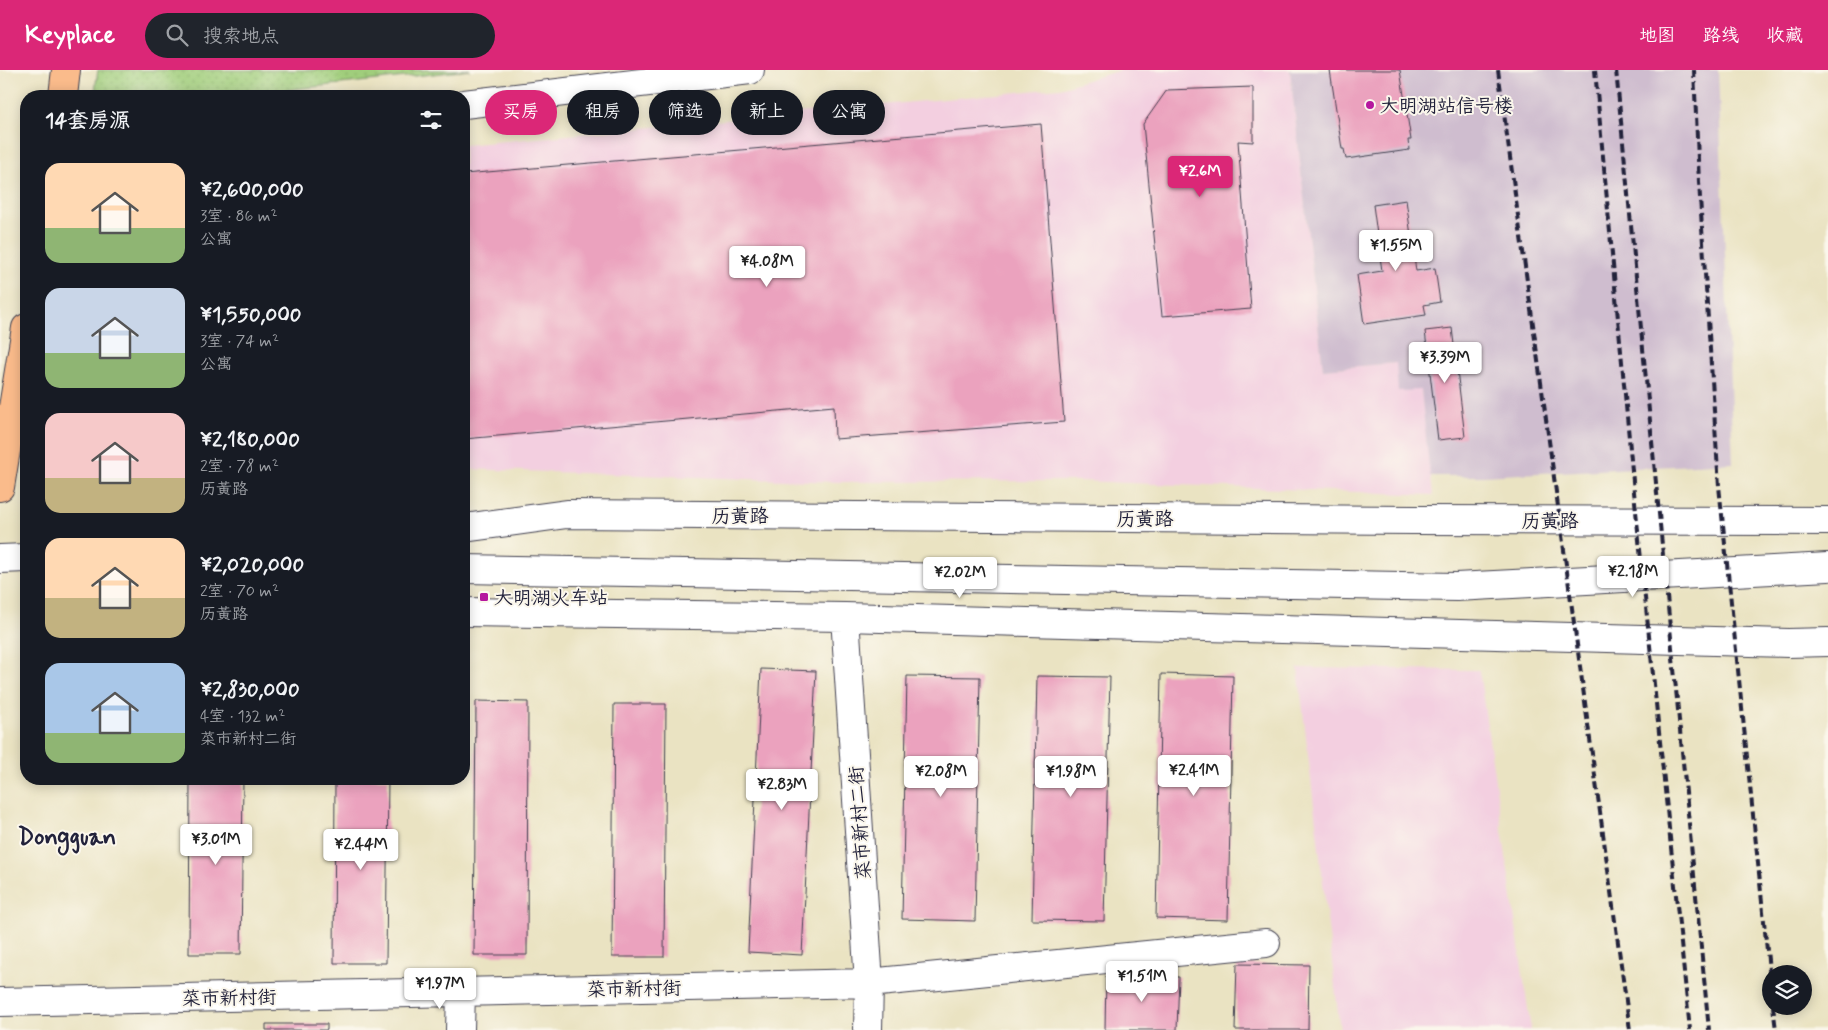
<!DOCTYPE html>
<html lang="zh">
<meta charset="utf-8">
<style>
:root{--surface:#171b24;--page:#20242c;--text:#f1f3f6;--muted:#9ea1a6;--accent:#db2777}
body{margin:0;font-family:Mynerve,"LXGW WenKai TC",sans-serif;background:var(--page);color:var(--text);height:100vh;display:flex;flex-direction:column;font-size:19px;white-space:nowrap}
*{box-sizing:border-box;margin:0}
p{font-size:16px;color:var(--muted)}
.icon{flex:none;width:28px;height:28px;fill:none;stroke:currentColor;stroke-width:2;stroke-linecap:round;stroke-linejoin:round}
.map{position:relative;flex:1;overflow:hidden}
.drawer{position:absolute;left:20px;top:20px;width:450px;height:695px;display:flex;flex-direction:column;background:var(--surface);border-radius:20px;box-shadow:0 2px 12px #0003}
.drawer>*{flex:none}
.guide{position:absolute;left:485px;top:20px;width:475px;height:45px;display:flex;gap:10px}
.fabs{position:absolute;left:1762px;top:895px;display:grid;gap:10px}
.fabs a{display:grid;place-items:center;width:50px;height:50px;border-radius:50%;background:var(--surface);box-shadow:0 2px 12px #0003;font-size:25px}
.price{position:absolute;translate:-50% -42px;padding:0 11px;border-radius:5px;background:#fff;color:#222;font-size:16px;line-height:32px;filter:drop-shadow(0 1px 2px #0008)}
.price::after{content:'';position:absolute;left:50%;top:30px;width:15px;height:11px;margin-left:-8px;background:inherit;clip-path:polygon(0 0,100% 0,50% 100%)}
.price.current{background:var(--accent);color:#fff}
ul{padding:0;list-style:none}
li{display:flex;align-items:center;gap:15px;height:125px;padding:0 25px}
li span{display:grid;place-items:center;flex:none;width:140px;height:100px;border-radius:15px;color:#555}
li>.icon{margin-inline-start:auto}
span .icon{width:60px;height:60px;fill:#fffc;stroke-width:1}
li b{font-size:21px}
h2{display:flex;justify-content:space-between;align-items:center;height:60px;padding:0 25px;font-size:21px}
.chip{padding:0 18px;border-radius:22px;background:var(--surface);box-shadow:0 2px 12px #0003;font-size:18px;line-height:45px}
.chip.current{background:var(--accent);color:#fff}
header{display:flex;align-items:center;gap:30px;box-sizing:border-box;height:70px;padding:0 25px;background:var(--accent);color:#fff}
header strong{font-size:24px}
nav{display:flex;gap:28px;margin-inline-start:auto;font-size:18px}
.search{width:350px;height:45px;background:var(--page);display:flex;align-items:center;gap:12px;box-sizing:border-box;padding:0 18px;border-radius:28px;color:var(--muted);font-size:19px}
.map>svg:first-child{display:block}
.built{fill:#f3cfe0}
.industrial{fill:#cfbdcf}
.grass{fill:url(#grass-dots);stroke:#61785b}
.building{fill:#eba2be}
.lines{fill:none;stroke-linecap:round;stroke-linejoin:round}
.minor-casing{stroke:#403f4f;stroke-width:30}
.major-casing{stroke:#403f4f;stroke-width:30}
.minor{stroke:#fff;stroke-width:28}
.major{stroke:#fabb8b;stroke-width:28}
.rail{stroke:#22223b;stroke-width:4;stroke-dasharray:8 4;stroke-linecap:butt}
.poi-dot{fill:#b5179e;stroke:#fbf7ec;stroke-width:2}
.labels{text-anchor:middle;stroke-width:4;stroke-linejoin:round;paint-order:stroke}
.poi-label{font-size:19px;fill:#22223b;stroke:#fbf7ec;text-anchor:start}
.street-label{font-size:19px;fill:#22223b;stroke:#fbf7ec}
.district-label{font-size:24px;font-weight:bold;fill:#22223b;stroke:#fbf7ec}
</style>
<header>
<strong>Keyplace</strong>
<div class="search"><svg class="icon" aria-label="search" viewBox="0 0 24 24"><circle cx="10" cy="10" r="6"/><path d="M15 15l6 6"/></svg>搜索地点</div>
<nav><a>地图</a><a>路线</a><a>收藏</a></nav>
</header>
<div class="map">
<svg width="1828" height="960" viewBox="0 0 1828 960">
<defs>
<pattern id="grass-dots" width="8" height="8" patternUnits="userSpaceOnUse" patternTransform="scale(1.25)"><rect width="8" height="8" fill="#a0ce7b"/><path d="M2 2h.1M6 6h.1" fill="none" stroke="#8ab16b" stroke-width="1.8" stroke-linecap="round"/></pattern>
</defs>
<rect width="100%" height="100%" fill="#fbf7ec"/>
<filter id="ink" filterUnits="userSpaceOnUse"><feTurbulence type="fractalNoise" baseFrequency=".02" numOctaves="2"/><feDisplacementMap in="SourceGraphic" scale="10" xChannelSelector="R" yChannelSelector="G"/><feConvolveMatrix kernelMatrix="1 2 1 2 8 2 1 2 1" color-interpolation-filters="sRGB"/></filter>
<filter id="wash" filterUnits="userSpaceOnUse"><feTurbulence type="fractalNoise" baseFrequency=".0096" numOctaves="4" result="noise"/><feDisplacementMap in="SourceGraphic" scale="20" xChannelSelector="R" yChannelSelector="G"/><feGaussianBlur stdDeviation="1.12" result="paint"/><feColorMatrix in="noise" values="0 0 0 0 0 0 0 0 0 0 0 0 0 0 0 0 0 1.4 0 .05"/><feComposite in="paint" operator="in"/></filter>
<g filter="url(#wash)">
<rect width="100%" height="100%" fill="#eae3c2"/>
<path class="built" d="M1121 0H1290L1323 299 1396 293 1421 320 1433 425 1079 411 838 412 464 399V75L1060 18Z
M1298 598 1479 600 1531 960H1340Z"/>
<path class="industrial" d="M1290 0H1718L1733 393 1483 406H1430L1421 320 1398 321 1396 293 1323 299Z"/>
<path class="grass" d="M98 0H470L230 26H94Z"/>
<g id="blocks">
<path class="building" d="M1330 0H1400L1411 70H1408L1409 80 1346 89 1344 79H1342Z
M1253 17V72L1238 71 1251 239 1162 246 1143 54 1167 20Z
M1041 54 1064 352 835 369 834 336 464 369V104Z
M1406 130 1416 201 1435 198 1440 232 1424 235 1426 245 1364 254 1357 205 1382 201 1373 135Z
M1452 258 1465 367 1438 370 1425 261Z
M761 599 816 601 802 885 748 882Z
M1161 604 1233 606 1228 850 1156 848Z
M907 606 980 607 975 851 902 849Z
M1037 606 1110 607 1104 851 1032 850Z
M476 631 528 632 527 885H474Z
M614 634H666L664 887H612Z
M190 709H243L241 884H189Z
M335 709H388L386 893H334Z
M1237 894 1309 895 1308 960H1235Z
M1106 906 1179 907 1177 960H1105Z
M266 954H327V960H266Z"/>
</g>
</g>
<g filter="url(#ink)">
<use href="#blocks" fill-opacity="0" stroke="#403f4f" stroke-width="1"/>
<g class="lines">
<defs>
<path id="minor" d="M464 34 750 0
M464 458 567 444 1414 450 1828 451
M0 489 26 488
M464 499 1456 517 1828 497
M464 542 845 547 1788 573 1828 572
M845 547 869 913 868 960
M0 932 869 913 1266 873
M460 960 461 922"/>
<path id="major" d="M63 26 66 0
M0 417 26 258"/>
</defs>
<use href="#minor" class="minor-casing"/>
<use href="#major" class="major-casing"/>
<use href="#minor" class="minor"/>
<use href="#major" class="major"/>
<path class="rail" d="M1498 0 1630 960
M1595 0 1634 422 1690 960
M1616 0 1709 960
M1694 0 1699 112 1719 416 1771 919
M1773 936 1776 960"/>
</g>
</g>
<g class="poi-dot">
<circle cx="1370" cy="35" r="5"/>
<rect x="479" y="522" width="10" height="10" rx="2.5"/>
</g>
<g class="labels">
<g class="poi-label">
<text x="1380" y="42">大明湖站信号楼</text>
<text x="494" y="534">大明湖火车站</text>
</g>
<g class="street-label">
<text x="740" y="452">历黄路</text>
<text x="1145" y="455">历黄路</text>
<text x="1550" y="457">历黄路</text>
<text transform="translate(859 753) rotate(-94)" y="7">菜市新村二街</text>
<text transform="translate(634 918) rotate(-1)" y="7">菜市新村街</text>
<text transform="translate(229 927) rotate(-1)" y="7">菜市新村街</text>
</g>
<g class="district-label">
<text x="67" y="774">Dongguan</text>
</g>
</g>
</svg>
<div class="fabs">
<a><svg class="icon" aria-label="layers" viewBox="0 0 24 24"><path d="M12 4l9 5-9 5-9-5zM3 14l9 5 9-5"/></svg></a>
</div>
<b class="price current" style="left:1200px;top:128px">¥2.6M</b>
<b class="price" style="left:1396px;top:202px">¥1.55M</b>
<b class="price" style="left:767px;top:218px">¥4.08M</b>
<b class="price" style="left:1445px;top:314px">¥3.39M</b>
<b class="price" style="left:1633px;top:528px">¥2.18M</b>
<b class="price" style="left:960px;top:529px">¥2.02M</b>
<b class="price" style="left:1194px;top:727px">¥2.41M</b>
<b class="price" style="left:941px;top:728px">¥2.08M</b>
<b class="price" style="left:1071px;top:728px">¥1.98M</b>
<b class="price" style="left:782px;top:741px">¥2.83M</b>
<b class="price" style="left:216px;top:796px">¥3.01M</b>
<b class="price" style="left:361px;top:801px">¥2.44M</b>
<b class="price" style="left:1142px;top:933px">¥1.51M</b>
<b class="price" style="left:440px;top:940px">¥1.97M</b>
<div class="guide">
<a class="chip current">买房</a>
<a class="chip">租房</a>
<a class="chip">筛选</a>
<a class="chip">新上</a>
<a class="chip">公寓</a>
</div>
<section class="drawer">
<h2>14套房源<svg class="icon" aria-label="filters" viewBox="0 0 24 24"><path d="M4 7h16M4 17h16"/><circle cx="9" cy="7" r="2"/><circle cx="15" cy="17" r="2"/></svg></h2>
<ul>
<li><span style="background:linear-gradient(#ffd9b3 65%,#8fb573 0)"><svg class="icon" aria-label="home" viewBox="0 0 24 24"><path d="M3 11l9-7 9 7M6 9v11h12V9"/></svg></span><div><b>¥2,600,000</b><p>3室 · 86 m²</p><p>公寓</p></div></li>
<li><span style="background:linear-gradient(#c9d6e8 65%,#8fb573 0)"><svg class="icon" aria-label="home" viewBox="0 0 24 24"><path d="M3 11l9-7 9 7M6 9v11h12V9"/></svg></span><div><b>¥1,550,000</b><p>3室 · 74 m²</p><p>公寓</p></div></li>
<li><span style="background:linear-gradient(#f6c9c9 65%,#c2b280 0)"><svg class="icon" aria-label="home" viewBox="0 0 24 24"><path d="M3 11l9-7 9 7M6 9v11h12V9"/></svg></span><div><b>¥2,180,000</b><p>2室 · 78 m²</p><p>历黄路</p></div></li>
<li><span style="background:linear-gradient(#ffd9b3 60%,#c2b280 0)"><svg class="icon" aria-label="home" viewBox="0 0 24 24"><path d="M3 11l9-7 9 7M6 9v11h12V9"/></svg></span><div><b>¥2,020,000</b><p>2室 · 70 m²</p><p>历黄路</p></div></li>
<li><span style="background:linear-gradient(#a9c7e8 70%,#8fb573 0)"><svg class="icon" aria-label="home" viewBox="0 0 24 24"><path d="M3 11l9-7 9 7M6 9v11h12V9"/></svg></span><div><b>¥2,830,000</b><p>4室 · 132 m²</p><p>菜市新村二街</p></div></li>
</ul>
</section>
</div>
